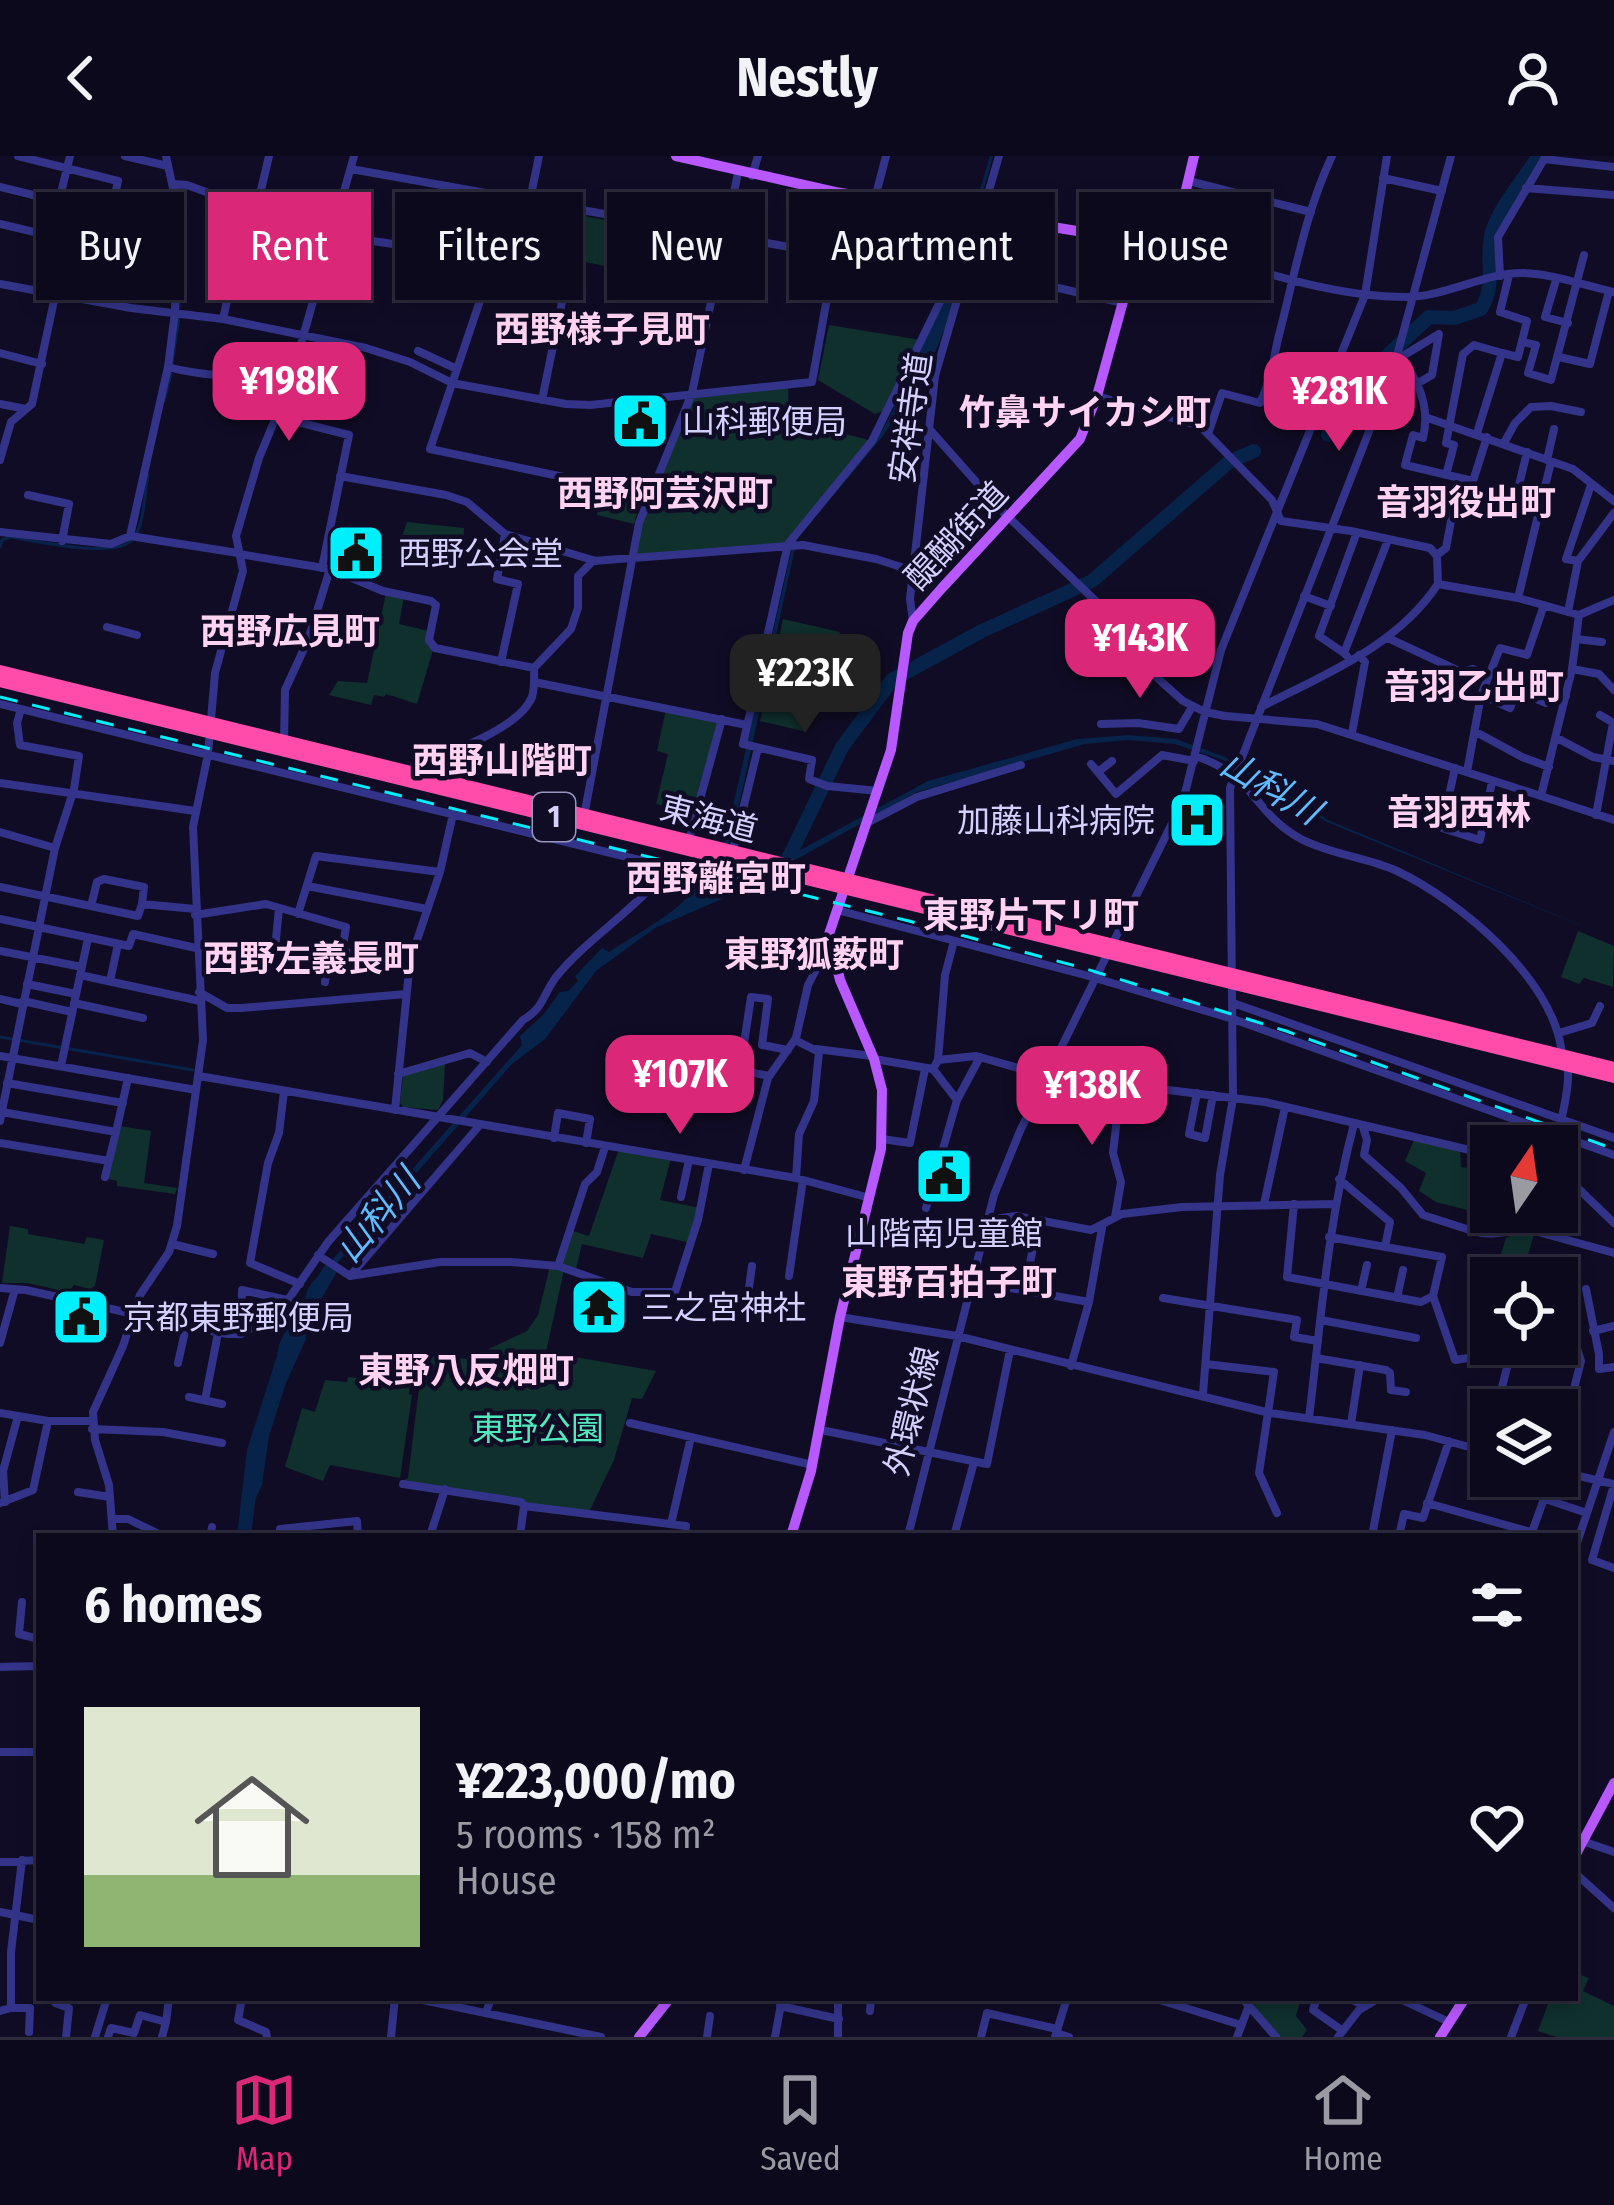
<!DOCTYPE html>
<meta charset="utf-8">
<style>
:root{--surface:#0c091c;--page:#151225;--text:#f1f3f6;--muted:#9a9aa3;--line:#2c2a3b;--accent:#db2777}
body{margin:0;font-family:"Fira Sans Condensed","Noto Sans JP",sans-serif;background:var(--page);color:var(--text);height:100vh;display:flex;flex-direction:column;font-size:45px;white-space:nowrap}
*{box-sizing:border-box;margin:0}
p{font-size:39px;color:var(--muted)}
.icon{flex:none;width:66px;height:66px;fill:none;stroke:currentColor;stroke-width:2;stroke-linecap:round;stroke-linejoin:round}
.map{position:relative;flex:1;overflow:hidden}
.side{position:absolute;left:36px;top:1377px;width:1542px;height:468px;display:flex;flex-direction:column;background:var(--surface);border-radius:0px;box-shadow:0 6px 18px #0003,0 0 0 3px var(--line)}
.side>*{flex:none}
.guide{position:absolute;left:36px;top:36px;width:1542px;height:108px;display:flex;gap:24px}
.needle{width:78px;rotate:13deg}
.controls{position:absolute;left:1470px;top:969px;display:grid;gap:24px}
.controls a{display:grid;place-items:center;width:108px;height:108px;border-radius:0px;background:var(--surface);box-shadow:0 6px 18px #0003,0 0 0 3px var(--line);font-size:60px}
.price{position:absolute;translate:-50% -102px;padding:0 27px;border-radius:24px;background:var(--accent);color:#fff;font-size:39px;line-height:78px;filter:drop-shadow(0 3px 6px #0008)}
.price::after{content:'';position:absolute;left:50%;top:72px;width:36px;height:27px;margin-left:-18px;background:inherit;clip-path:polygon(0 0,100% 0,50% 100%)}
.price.selected{background:#222;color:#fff}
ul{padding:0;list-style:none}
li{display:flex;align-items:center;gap:36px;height:300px;padding:0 48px}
li span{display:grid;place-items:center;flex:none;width:336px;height:240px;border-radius:0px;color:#555}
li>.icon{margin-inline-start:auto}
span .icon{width:144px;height:144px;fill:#fffc;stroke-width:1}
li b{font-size:51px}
h2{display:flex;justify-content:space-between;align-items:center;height:144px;padding:0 48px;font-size:51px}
.tag{padding:0 42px;border-radius:0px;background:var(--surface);box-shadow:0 6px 18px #0003,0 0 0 3px var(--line);font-size:42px;line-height:108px}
.tag.selected{background:var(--accent);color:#fff}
header{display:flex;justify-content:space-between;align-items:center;height:156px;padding:0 48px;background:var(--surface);font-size:54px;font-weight:700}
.tabs{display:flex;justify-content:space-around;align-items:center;height:168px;border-top:3px solid var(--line);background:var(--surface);font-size:33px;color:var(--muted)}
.tabs a{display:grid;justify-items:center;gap:6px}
.tabs .selected{color:var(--accent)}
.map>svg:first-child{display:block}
.green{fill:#0f302d}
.water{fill:#07234a}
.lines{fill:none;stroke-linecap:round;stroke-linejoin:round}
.stream{stroke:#07234a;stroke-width:3}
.river{stroke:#07234a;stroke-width:14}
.minor{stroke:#333489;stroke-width:8}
.major{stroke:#b858ff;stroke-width:10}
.highway{stroke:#ff4cab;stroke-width:12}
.rail{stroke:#00effc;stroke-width:3;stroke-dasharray:18 15;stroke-linecap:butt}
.labels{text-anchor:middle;stroke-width:9;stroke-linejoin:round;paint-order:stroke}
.shield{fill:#100c26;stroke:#9996be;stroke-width:3}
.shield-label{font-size:30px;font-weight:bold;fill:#d4d1ff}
.street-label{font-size:33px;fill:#d4d1ff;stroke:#100c26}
.poi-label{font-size:33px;fill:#d4d1ff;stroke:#100c26;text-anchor:start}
.park-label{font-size:33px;fill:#52eabc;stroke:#100c26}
.neighbourhood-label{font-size:36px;font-weight:bold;fill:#ffd3f1;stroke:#100c26}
.water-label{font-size:36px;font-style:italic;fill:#5fbdff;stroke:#100c26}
</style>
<header><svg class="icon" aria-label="back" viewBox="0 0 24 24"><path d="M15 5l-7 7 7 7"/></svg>Nestly<svg class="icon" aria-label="person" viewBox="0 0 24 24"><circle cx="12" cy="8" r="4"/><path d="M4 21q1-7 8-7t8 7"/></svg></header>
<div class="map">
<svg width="1614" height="1881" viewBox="0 0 1614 1881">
<rect width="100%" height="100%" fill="#100c26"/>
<path class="green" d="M584 60 643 71 634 116 576 104Z
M829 169 921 184 886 254 875 258 818 224Z
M788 228 789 263 872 285 788 388 632 401 639 367 692 237Z
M603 335 641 343 634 368 597 359Z
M407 366 464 372 463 390 452 388 450 394 418 392 416 395 398 392Z
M386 437 404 441 399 468 429 475 433 494 417 548 386 538 384 541 374 539 371 549 329 539 338 525 367 527Z
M783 463 840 476 819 557 808 558 803 575 760 565Z
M666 553 718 565 695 658 656 648 668 598 657 595Z
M1578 775 1614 790 1613 831 1584 822 1579 828 1561 821Z
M445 908 443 944 438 954 403 951 400 947 403 919Z
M120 970 151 975 144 1027 177 1032 175 1038 117 1030V1025L108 1023Z
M1414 984 1460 993 1461 1011 1474 1013 1472 1043 1467 1054 1436 1046 1419 1035 1426 1017 1405 1005Z
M619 993 671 1002 660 1044 700 1052 691 1087 651 1078 643 1102 582 1088 575 1117 564 1114 546 1196 656 1215 642 1243 632 1242 614 1304 588 1358 403 1328 400 1326 408 1322 423 1199 467 1203 527 1175 538 1159 550 1110H558L570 1074 589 1080Z
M10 1070 28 1073V1078L84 1088 87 1081 104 1084 95 1130 90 1133 74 1129 68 1136 27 1127H2Z
M1520 1076 1534 1078 1521 1122 1495 1116 1506 1082Z
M348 1221 410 1227 409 1238 412 1239 400 1322 330 1309 323 1325 285 1311 302 1252 315 1256 325 1224 347 1226Z
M1575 1817 1589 1822 1583 1835 1614 1850V1881H1556L1538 1875 1550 1842H1575Z
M1248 1842H1301L1296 1860 1307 1874 1302 1881H1279L1247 1846Z"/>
<path class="water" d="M990 0H993L955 134 897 257 883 280 797 383 732 681 697 740 789 700 928 625 1077 583 1129 579 1176 583 1225 601 1328 664 1614 783 1327 666 1223 604 1175 588 1129 584 1085 588 917 636 738 736 655 772 596 815 545 883 512 908 313 1135 305 1164 306 1183 286 1227 269 1280 262 1329 250 1355 246 1380H239L270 1257 278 1246C278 1225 272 1197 284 1178 290 1169 297 1166 302 1155 306 1145 304 1138 311 1128L522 889 520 880 543 859 560 836 568 835 578 825 575 820 602 792 609 796C673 755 692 752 726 680L794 384 882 275 908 227 948 142Z"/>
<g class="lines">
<path class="stream" d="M179 38V66
M179 135V152
M172 207 179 162
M164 245 171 218
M0 391 2 384 10 381C35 385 114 403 132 384 145 371 144 336 148 319
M0 881 193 914"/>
<path class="river" d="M900 247 923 207 956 126
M1328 279 1367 238 1376 210 1429 161 1454 162 1481 153C1498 125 1484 105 1492 76 1500 49 1524 25 1538 0
M788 703 842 591 892 524 982 475 1092 425 1229 306 1254 295
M302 1162 330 1114
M244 1380 254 1295 283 1204"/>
<path class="minor" d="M125 0 168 10
M1544 3 1614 11
M351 13 964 122
M752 20 758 0
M1383 22 1442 35
M1189 25 1311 56
M173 28 187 29 244 50 284 54 334 68
M0 31 111 58 118 25 18 0
M1526 32 1614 39
M875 42 886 0
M530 44 539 0
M59 45 70 0
M257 51 269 0
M0 68 85 88 72 142
M333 72 366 84 440 95 447 30
M1157 84C1238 107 1322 141 1407 141 1448 140 1486 116 1524 117 1553 118 1586 130 1614 136
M968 111 1123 147
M1500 120 1498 81 1546 0
M1556 124 1545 161 1568 167
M0 128 131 152 223 163 366 192 410 206 452 227 566 248 590 249 812 226 835 97
M565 129 490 115 430 293 650 339
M223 163 244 68V50
M1523 186 1536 189 1528 217 1551 224 1584 99
M418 195 457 213
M0 197 42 208
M1399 197C1417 225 1431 248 1423 282L1413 279 1405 309 1473 325 1487 281
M1401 201 1439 178 1432 219 1418 227
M1559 201 1590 208 1609 135
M168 211C208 222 249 219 290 227
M542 244 581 53
M0 248 26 253
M278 261 349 279 322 412
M1428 262 1573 313 1614 345
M931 275 1000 353 1104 453 1145 511 1183 545 1205 556 1225 560 1317 568 1541 640 1572 513 1579 459 1518 442 1438 428 1437 400 1430 392 1351 375 1281 365 1272 344 1200 270 1097 240
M1477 277 1502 197 1518 201 1527 165 1500 156 1509 119
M1208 278 1222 237 1260 247C1272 220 1272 210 1278 183 1294 122 1305 57 1332 0
M1504 287 1515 267 1531 251 1551 250 1581 256
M1527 296 1519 329 1545 335
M0 304 11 266 32 248 55 140
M1547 304 1554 273
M1446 319 1454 289 1446 287 1463 198 1474 189 1502 197
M340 320 446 339 467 346 505 378 596 405
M28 339 69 348 62 385
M0 376 111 388 130 380 168 211 175 156 176 46 166 0
M130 380 238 397
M239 398 330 413 383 435 431 445 436 449 429 484 435 492 534 512
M1437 399 1446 392 1459 322
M1578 405 1566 403 1591 329
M1304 440 1331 450
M1518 442 1551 306
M1568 456 1578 405 1614 357
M1579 459 1614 444
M913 465 910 443 935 220 999 0
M107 471 137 479
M1388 482 1461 516 1473 513 1489 520
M1576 483 1602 486
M1344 497 1319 480 1357 376
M1347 500 1344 497 1388 384
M501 506 518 428 497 423 505 378
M1572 513 1599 518 1614 534
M534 526 747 569
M1481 539 1510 552 1517 535 1546 547 1550 536 1566 540
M0 548 668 711
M1261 551C1325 518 1396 491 1438 428
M1600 559 1614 567
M1101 568 1138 567 1179 573 1192 551
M1476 576 1522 601 1549 611
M1352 577 1365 506 1359 499
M1557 582 1593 601 1614 605
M284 587 285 534 308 484 330 413
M1195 600C1254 618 1254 658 1301 683 1332 699 1366 701 1397 715 1460 745 1549 820 1561 891 1562 900 1568 908 1568 917 1569 941 1559 967 1556 990
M1091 608 1116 638 1162 599 1194 605
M1455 612 1442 672 1480 684 1492 626
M412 615 416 604C447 601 520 571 532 541 535 531 534 521 534 512L571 473 578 452V420L593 405 803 389 876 403 914 415
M1098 616 1112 605
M1467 616 1481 539 1500 492 1527 499 1544 449
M0 627 195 655
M878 635 827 630 809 623 812 604 743 588 788 388 872 285 953 119
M1541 640 1614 664
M1596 659 1613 567
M584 660 639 367 692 237 738 17
M867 667 917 641 1021 609
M0 676 55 692
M691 676 722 563
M734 690 758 592
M307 730 427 753
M0 731 138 760 142 748 195 753
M91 750 97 726 104 723 144 731 142 748
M837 754 1085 819 1233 863 1614 999
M298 758 316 700 440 716
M195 759 266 748 346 771 342 796 275 793 279 752
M0 763 129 790 133 778 196 792
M0 795 82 811
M342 796 410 805
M80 819 200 845
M110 825 118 788
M325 826 330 795
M27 828 76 838
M199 836 227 852H241L406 838
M0 843 22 848
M23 845 72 856
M74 847 143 862
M1233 847 1614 982
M1559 877 1592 867 1600 850
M795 884 819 896 814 945 799 978 796 1022
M816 893 872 900
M0 900 196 934
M874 903 933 913 957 944
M938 904 976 900 1039 918 1265 946 1491 999
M61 910 88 782
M933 913 938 904 945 819 954 785
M398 918 470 897 487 906
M199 920 796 1022 870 1042
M769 920 740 914 751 841 768 843 762 889 788 894
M7 927 123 947
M284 935 279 977 268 1007 250 1107 300 1128
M1197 937 1189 978 1205 982 1213 939
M395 954 410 805 440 716 453 658
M2 956 116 976 128 922
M0 965 55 692 74 633 79 600 20 589 17 567 21 553
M1363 971 1367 984 1364 999 1401 1032 1423 1059 1473 1075
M554 982 558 957 590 963 586 987
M882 983 910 987 925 913
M0 987 109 1005
M1479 995 1473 1075C1495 1082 1509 1072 1531 1074L1614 1097
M1557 1012 1614 1067
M744 1014 768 922 796 882 808 829 829 789
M105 1021 116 976
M1339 1023 1390 1066 1385 1091
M681 1041 689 1004
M1264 1048 1285 951
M1294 1048 1287 1121 1421 1146 1433 1140
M926 1052 957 944 980 901
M1115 1061 1121 1026 1113 997 1121 927
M987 1064 1016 1060 1091 1074 1122 1058 1182 1051 1335 1048
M1329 1081 1442 1101 1433 1140 1455 1204 1468 1202 1491 1186
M172 1088 213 1098
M318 1099 350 1120 440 1106H511L558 1110 632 1136H675L698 1064 709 1008
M558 1110 585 1028 597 1016 605 991
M350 1120 479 970
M789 1120 803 1024
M971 1125 1089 1146
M0 1132 26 1134 134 1158
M1586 1133 1599 1198V1213L1614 1211
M1025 1134 1038 1065
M1361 1135 1367 1109
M1163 1142 1297 1164 1294 1181 1318 1185
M1397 1142 1403 1114
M747 1146 752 1110
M133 1161 228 1178H241L281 1154 328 1086 523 864C544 852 542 840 556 821 590 779 639 753 670 708
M840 1161 957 1180 1270 1257 1425 1279 1491 1297
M1321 1164 1416 1182
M1593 1175 1614 1170
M241 1178 242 1134 287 1144
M0 1187 15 1133
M1316 1202 1386 1214 1390 1217 1391 1234 1406 1236
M178 1207 186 1171
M1206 1208 1274 1216 1259 1317 1277 1357
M1071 1210 1089 1146 1102 1072
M1203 1238 1220 1019 1233 942 1230 632 1393 214 1451 0
M189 1241 222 1248
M205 1244 218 1177
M1496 1254 1509 1204 1501 1188
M0 1257 48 1265
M1309 1262C1321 1163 1328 1065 1354 968
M630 1267 813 1309
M1351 1268 1360 1209
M92 1273 163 1276 222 1287
M821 1274 987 1308 1010 1194
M1485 1295 1491 1274
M1557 1300 1581 1205 1560 1140
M1557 1315 1614 1328
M403 1328 521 1346 524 1350 686 1370 684 1380
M1614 1329 1592 1404 1614 1412
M78 1336 110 1341
M1545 1343 1587 1357
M5 1346 3 1315 18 1260
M0 1347 33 1334 48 1265H91
M1427 1347 1545 1380
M112 1363H128L163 1380
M671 1368 691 1281
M1531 1379 1552 1320
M113 1380 109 1329 95 1284 93 1256 123 1190 140 1139 169 1096 177 1070 203 884 193 671 208 598 215 517 243 415 236 380 259 302 290 227 354 0
M210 1380 212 1371
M279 1380 280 1373 357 1365 358 1380
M430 1380 445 1333
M520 1380 524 1350
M908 1380 994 1039 1020 975 1183 645 1221 494 1365 139 1387 0
M954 1380 974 1306
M1372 1380 1392 1274
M1399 1380 1404 1358 1423 1362 1449 1285
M1575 1393 1614 1276
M22 1446 19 1478 39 1483
M0 1511 39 1510
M0 1596H39
M1585 1686 1614 1696
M0 1706 39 1704
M1575 1717 1614 1752
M0 1756 39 1764
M56 1842 55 1847 69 1852 66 1881
M242 1842 238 1864 266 1876 267 1881
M413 1842 601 1881
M1153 1842 1241 1869
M1242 1842 1276 1881
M1317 1842 1313 1854 1343 1875
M1348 1842 1365 1850
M1398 1842 1449 1866
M780 1850 839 1863
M11 1852H30L29 1876
M0 1855 11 1852V1796L22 1704
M870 1855 871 1842
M486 1857 491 1842
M166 1866 169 1842
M1056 1877 1069 1881
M95 1881 107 1842
M108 1881 111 1872 134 1877 140 1859 166 1866 162 1881
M391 1881 395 1842
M707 1881 710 1860
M775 1881 782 1842
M838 1881V1842
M981 1881 987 1857 1057 1873
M1055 1881 1067 1842
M1237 1881 1248 1852
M1338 1881 1359 1854 1379 1842
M1511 1881 1526 1842"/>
<path class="major" d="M676 0 835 36 1139 85 1157 84
M791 1380 811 1315 840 1161 881 993 882 934 874 903 840 824 829 778 891 594 908 477 913 465 942 432 1080 283 1097 240 1127 131 1157 84 1181 55 1194 0
M1575 1700 1614 1627
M639 1881 670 1842
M1440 1881 1465 1842"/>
<path class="highway" d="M0 515 1614 912
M0 525 1614 921"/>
<path class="rail" d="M0 541 909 765 1083 812 1286 875 1614 993"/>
</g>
<defs>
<symbol id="civic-square" viewBox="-11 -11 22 22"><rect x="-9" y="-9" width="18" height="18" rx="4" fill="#00effc" stroke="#100c26"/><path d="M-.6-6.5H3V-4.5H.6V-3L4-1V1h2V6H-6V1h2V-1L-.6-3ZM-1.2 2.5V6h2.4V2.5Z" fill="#111"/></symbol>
<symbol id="hospital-square" viewBox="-11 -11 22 22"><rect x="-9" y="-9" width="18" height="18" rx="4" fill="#00effc" stroke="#100c26"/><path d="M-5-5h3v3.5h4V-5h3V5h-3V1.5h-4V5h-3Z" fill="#111"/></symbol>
<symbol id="temple-square" viewBox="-11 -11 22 22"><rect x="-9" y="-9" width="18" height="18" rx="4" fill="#00effc" stroke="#100c26"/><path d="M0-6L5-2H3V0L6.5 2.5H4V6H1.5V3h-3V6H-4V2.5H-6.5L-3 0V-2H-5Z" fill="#111"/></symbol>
</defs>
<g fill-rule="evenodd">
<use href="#civic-square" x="607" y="232" width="66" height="66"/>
<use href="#civic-square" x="323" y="364" width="66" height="66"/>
<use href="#hospital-square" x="1164" y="631" width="66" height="66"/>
<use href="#civic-square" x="911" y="987" width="66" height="66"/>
<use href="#temple-square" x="566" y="1118" width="66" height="66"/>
<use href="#civic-square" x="48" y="1128" width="66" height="66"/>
</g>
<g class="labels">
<rect class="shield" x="533" y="637" width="42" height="48" rx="9"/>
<g class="shield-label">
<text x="554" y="671">1</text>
</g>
<g class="street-label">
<text transform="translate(910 262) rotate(-82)" y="12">安祥寺道</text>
<text transform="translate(956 379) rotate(-47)" y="12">醍醐街道</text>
<text transform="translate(709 662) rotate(14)" y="12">東海道</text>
<text transform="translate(911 1255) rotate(-76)" y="12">外環状線</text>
</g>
<g class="poi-label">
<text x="682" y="277">山科郵便局</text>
<text x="398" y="409">西野公会堂</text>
<text x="1155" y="676" text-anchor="end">加藤山科病院</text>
<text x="944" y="1089" text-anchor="middle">山階南児童館</text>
<text x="641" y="1163">三之宮神社</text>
<text x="123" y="1173">京都東野郵便局</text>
</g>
<g class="park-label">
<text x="538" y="1284">東野公園</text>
</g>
<g class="neighbourhood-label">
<text x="602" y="186">西野様子見町</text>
<text x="1085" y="269">竹鼻サイカシ町</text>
<text x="665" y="350">西野阿芸沢町</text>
<text x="1466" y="359">音羽役出町</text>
<text x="290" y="488">西野広見町</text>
<text x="1474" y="543">音羽乙出町</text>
<text x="502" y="617">西野山階町</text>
<text x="1459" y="669">音羽西林</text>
<text x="716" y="735">西野離宮町</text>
<text x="1031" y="772">東野片下リ町</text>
<text x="814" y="811">東野狐薮町</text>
<text x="311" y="815">西野左義長町</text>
<text x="949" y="1139">東野百拍子町</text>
<text x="466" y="1227">東野八反畑町</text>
</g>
<g class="water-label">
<text transform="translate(1271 631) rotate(30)" y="13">山科川</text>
<text transform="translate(377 1059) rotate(-50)" y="13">山科川</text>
</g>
</g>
</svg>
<div class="controls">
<a><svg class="needle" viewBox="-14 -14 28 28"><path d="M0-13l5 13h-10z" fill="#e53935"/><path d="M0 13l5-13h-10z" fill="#9a9aa3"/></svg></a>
<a><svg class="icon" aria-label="locate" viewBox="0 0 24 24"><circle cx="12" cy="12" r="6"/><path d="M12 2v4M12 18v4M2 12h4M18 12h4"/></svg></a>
<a><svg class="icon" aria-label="layers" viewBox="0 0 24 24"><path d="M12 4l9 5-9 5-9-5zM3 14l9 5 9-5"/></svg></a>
</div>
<b class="price" style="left:289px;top:288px">¥198K</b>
<b class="price" style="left:1339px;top:298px">¥281K</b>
<b class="price" style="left:1140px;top:545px">¥143K</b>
<b class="price selected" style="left:805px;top:580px">¥223K</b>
<b class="price" style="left:680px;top:981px">¥107K</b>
<b class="price" style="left:1092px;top:992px">¥138K</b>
<div class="guide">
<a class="tag">Buy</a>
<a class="tag selected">Rent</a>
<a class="tag">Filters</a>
<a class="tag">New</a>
<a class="tag">Apartment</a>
<a class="tag">House</a>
</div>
<section class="side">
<h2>6 homes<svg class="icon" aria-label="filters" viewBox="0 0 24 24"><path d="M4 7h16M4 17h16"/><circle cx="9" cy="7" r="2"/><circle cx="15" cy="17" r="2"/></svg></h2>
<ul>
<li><span style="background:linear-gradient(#dfe7d0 70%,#8fb573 0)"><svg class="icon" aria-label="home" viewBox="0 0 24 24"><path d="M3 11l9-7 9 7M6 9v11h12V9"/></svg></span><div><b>¥223,000/mo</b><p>5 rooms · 158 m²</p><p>House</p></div><svg class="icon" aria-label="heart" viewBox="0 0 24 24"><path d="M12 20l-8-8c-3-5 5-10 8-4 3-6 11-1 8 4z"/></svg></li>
</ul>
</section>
</div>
<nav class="tabs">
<a class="selected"><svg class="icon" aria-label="map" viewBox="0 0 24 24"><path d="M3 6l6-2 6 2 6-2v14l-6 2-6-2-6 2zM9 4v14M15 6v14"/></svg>Map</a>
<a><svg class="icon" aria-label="saved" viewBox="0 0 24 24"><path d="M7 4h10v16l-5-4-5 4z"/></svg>Saved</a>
<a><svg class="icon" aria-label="home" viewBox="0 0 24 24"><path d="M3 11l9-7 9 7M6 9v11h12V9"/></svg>Home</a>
</nav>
